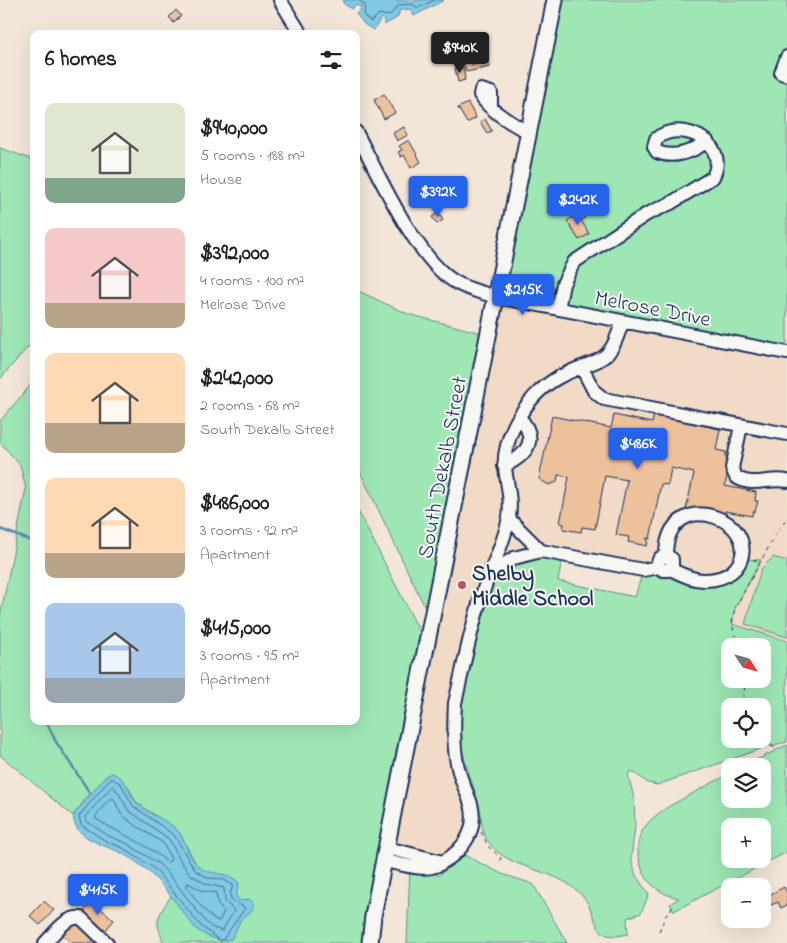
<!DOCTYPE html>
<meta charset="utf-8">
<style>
:root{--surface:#fff;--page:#f2f2f2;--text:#202124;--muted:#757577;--accent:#2563eb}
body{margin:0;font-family:"Indie Flower",sans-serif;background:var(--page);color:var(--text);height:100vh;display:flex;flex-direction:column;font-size:19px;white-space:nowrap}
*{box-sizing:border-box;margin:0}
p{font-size:16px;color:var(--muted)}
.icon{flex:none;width:28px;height:28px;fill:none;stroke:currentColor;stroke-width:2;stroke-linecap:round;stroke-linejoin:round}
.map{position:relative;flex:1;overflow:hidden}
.drawer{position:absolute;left:30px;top:30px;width:330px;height:695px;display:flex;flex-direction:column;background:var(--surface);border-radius:10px;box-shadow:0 5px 20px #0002}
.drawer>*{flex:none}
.needle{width:32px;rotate:126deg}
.controls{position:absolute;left:721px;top:638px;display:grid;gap:10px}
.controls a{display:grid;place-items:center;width:50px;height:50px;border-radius:10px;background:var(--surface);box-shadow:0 5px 20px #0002;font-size:25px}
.price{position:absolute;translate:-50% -42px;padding:0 11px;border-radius:5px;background:var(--accent);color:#fff;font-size:16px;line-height:32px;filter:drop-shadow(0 1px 2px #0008)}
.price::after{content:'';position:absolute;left:50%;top:30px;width:15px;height:11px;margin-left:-8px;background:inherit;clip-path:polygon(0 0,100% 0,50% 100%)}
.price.current{background:#222;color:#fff}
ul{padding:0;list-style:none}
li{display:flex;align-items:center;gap:15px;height:125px;padding:0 15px}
li span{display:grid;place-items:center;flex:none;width:140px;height:100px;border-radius:10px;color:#555}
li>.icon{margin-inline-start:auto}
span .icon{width:60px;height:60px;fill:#fffc;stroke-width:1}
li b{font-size:21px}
h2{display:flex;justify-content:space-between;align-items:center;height:60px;padding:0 15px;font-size:21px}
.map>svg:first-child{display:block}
.built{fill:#f1dbc6}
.green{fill:#9ee7b5;stroke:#5c8b8a;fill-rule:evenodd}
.water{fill:#81c8e2;stroke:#588bad}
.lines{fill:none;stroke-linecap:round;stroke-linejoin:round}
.shore{stroke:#446c93;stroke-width:1}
.stream{stroke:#588bad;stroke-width:2.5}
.building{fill:#ecc19c;stroke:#1b2f5e}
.minor-casing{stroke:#1b2f5e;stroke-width:16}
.major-casing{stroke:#1b2f5e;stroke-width:19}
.path{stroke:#1b2f5e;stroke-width:1;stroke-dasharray:4 4;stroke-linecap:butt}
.minor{stroke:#f6f6f2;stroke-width:12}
.major{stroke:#f6f6f2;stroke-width:15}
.poi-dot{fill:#d1495b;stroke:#f6f6f2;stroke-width:2}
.labels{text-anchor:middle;stroke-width:4;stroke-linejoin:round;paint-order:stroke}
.street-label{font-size:22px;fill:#1b2f5e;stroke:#f6f6f2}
.poi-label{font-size:22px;font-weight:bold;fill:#1b2f5e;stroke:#f6f6f2;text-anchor:start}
</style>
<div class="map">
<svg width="787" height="943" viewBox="0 0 787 943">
<rect width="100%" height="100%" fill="#f3e6d8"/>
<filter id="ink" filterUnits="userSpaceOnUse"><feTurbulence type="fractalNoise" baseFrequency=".02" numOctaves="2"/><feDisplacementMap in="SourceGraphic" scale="10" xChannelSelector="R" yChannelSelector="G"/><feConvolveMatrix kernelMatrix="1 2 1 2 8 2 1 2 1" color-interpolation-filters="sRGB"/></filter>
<g filter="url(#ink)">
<path class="built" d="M497 297 787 353V641L732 624 735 608 760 560 742 559 724 577 541 551 454 721 472 820 448 859 385 861Z"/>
<path class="green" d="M555 0H787V353L497 297Z
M0 148 34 160V340L0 379Z
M356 290 408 314 489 335 432 622 356 463Z
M34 381V721H356V507L427 646 370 943H164C161 936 157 927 158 920 162 905 186 876 195 862L179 832 136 802 128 786 90 793 73 816 0 755V617L26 489 20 465 0 442V421Z
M563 555 558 581 635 597 643 570 706 580 742 559 761 560 735 608 732 624 787 641V742L769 746 657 785 648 783 632 771 628 774 634 799 635 826 631 859 636 876 649 894 641 913 627 918 628 934C594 942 599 923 587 902 584 896 576 890 571 886 543 866 504 869 486 838 481 829 482 818 480 809 475 790 468 772 463 754 460 741 460 734 454 721L490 573 514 558ZM730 646H762V679H730ZM730 706H762V739H730Z
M773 557 787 561V637L745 624 761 569Z
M787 745V852L674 911 670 904 679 898C662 895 648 885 642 869 627 829 656 813 686 797 701 789 715 781 730 774V799H762V766H744ZM730 826H762V859H730Z
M464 855 502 874 533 884 567 943H407L410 866 432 868 438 876Z"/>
<path class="water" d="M343 0H444L414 16 411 9 400 10 397 18 384 25V20L381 18 374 30 365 25 356 14 360 11 361 7 356 5 351 9 343 3Z
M112 773C128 779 127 791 136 802 147 815 166 818 178 831 186 841 188 855 197 865 208 877 229 870 239 883L236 897 241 901 249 899 255 904C254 911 245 915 240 921 237 927 235 934 231 939 221 943 205 936 196 929 172 899 157 871 121 853 105 845 70 837 74 814L106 776Z"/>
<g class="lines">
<path class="shore" d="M358 0 365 5 364 16 371 22 379 14 389 16 399 5 412 4 418 8 435 0
M113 779 121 784 133 806 174 835 195 870 208 878 222 879 233 885 230 894 231 899 245 908 222 941H220L200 925 155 869 123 848 106 841 81 825 79 816 109 780Z
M113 786 118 792 128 810 169 839 180 860 190 874 206 884 224 888 225 901 234 911 222 931 211 927 205 921 167 872 159 864 126 843 109 836 86 821 85 817Z
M110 799H114L121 814 132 823 163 843 171 859 170 861 167 862C146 843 120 834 96 819V816Z
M188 883 203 891 216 893 218 904 224 912 219 921C210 920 193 896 187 887Z"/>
<path class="stream" d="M0 529 34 542
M34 667V673
M46 721 56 742 90 793"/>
</g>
<path class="building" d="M176 10 181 16 174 23 169 17Z
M470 59 472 65 489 61 490 67 466 72 463 60Z
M463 67 465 80 458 82 455 68Z
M384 94 395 113 384 119 374 100Z
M468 103 476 118 467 123 458 108Z
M485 119 492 131 487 133 480 122Z
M404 127 408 135 397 141 393 133Z
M409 140 421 162 411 168 404 155 401 157 398 152 402 150 399 146Z
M436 188 447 204 438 211 426 195Z
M581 212 585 218 581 220 589 234 579 240 567 221Z
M438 213 443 220 437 224 432 217Z
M614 415 652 423 654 415 720 429 716 450 726 452 725 456 731 457 725 486 756 492 755 501H758L755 511H753L752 516 725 511 723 518 686 510 694 473 671 468 668 485 661 484 650 539 646 538 648 540 647 546 628 542 629 537 616 535 627 480 605 476 595 529 582 527 581 532 563 529 564 524 560 523 569 477 558 475 557 482 549 485 539 479 552 416 611 428Z
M784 887 787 893V905L781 908 778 902 771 905 767 896Z
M44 901 54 910 40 925 30 916Z
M92 901 114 920 105 931 83 912Z
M74 920 102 943H72L62 934Z"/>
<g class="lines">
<defs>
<path id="minor" d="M280 0 301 34
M787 57 781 73 787 75
M491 107V93L481 90 480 95C489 110 513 125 529 132
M356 132C378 173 417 262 457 283 469 290 483 293 497 297L787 353
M558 309 563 284 574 262 647 214 671 203 713 177C731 142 679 118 656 139L654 147 657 152C674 159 693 152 707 141
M582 368 594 391 604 399 787 434
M741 426 732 468 736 477C753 488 769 477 787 481
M504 466C528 455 539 439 519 417
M509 519 541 551
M666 556C666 538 671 523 689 516 698 513 706 514 715 517 755 530 751 579 706 580 694 581 681 574 670 569
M490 573 514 558 541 551 643 570 659 567 663 570H668L672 566V559L667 556 660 558 658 562 659 567
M385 861C402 864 428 874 443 862L387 848
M443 862C464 850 478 829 471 804 467 792 461 781 458 768 453 747 454 724 455 703 464 665 471 625 484 589 492 565 505 541 509 517 512 500 507 485 505 468 503 455 509 436 515 424 525 405 541 386 561 376 598 357 609 368 622 322
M45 943C54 934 67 915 81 918L107 943"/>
<path id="major" d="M370 943 373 916 397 793 555 0"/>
</defs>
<use href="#minor" class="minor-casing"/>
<use href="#major" class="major-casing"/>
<path class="path" d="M753 560H761
M738 646 732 624 735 608 778 530 787 518
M742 706 746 679
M757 739 769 746 778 748
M481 832 488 846 501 858 498 864
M659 931 666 915 672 907"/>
<use href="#minor" class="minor"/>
<use href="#major" class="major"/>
</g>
</g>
<circle class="poi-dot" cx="462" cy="585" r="5"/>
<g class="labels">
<g class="street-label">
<text transform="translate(653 307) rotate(11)" y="8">Melrose Drive</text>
<text transform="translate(441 467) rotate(-79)" y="8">South Dekalb Street</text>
</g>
<g class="poi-label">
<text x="472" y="580">Shelby<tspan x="472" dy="25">Middle School</tspan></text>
</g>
</g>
</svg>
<div class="controls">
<a><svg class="needle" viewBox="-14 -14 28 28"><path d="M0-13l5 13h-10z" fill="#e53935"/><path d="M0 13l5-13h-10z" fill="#757577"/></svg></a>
<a><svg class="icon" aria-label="locate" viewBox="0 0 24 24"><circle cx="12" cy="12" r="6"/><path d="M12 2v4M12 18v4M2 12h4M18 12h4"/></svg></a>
<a><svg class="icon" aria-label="layers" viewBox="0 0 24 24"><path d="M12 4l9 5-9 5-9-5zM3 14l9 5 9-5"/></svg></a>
<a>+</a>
<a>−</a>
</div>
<b class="price current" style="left:460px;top:74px">$940K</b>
<b class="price" style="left:438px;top:218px">$392K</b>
<b class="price" style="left:578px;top:226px">$242K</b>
<b class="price" style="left:523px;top:316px">$215K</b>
<b class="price" style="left:638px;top:470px">$486K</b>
<b class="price" style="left:98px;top:916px">$415K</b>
<section class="drawer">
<h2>6 homes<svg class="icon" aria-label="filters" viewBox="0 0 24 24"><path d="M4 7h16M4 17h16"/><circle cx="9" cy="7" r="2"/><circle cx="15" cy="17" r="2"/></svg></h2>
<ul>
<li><span style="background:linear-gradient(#dfe7d0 75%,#7fa58c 0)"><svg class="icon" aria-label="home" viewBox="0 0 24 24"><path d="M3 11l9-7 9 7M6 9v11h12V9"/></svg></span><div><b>$940,000</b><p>5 rooms · 188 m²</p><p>House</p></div></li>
<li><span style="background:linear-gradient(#f6c9c9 75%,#b9a48a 0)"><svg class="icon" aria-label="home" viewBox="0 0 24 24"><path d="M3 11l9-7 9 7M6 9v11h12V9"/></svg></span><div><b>$392,000</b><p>4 rooms · 100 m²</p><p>Melrose Drive</p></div></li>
<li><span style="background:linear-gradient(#ffd9b3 70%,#b9a48a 0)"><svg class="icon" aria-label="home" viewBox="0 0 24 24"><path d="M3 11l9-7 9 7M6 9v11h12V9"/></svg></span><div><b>$242,000</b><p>2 rooms · 68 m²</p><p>South Dekalb Street</p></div></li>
<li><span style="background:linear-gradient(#ffd9b3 75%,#b9a48a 0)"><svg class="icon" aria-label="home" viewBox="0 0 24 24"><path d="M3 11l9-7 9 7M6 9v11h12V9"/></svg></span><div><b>$486,000</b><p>3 rooms · 92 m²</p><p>Apartment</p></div></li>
<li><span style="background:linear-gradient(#a9c7e8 75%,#9aa5b1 0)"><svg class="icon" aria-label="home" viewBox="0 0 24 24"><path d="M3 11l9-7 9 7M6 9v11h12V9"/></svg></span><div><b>$415,000</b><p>3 rooms · 95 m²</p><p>Apartment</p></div></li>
</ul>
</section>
</div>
